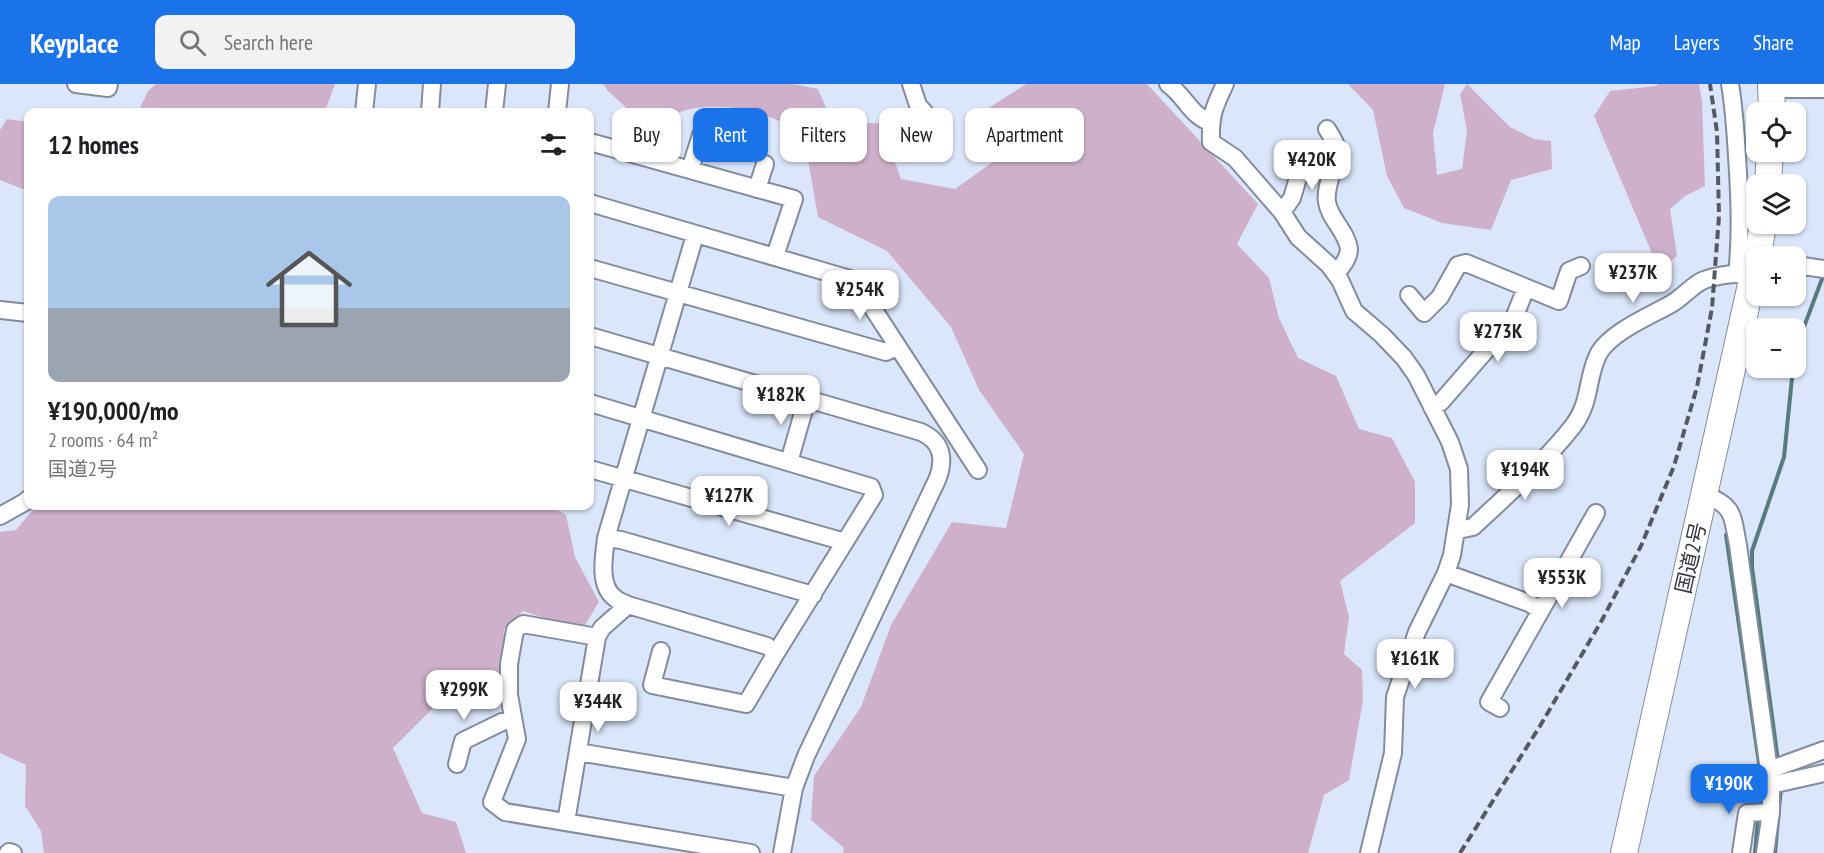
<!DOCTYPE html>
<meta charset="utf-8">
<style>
:root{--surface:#fff;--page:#f2f2f2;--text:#202124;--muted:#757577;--line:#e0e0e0;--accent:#1a73e8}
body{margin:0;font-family:"PT Sans Narrow","Noto Sans JP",sans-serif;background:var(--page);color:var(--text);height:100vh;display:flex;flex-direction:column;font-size:22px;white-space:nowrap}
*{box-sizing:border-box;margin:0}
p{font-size:20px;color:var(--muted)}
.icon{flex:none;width:33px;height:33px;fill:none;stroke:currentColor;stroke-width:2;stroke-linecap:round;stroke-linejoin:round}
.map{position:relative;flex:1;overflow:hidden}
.details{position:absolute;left:24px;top:24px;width:570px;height:402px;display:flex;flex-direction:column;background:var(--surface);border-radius:12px;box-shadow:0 2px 4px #0004}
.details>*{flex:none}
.guide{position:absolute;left:612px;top:24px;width:570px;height:54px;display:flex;gap:12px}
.tools{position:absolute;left:1746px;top:18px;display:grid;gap:12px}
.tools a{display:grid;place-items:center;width:60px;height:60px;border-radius:12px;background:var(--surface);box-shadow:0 2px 4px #0004;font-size:30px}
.price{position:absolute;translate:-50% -51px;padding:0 14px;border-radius:12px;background:#fff;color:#222;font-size:20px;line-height:39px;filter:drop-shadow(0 2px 3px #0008)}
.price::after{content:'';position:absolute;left:50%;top:36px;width:18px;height:14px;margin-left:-9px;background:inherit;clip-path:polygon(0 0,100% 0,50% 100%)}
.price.active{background:var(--accent);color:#fff}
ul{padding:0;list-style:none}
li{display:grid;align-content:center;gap:12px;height:318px;padding:0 24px}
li+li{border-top:2px solid var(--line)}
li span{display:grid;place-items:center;height:186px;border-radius:12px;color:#555}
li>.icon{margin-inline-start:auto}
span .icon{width:108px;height:108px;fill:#fffc;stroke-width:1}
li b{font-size:26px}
h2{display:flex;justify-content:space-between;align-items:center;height:72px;padding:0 24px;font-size:26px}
.pill{padding:0 21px;border-radius:12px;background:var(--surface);box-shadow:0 2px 4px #0004;font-size:21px;line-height:54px}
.pill.active{background:var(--accent);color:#fff}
header{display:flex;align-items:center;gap:36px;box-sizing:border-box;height:84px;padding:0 30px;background:var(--accent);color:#fff}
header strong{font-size:28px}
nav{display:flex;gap:33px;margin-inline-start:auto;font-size:21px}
.search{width:420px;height:54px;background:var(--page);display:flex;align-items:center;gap:15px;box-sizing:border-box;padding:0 21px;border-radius:12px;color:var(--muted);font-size:22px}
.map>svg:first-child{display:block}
.green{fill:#cfb0cb}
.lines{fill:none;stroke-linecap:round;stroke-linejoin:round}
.stream{stroke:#577c7d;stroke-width:4}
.minor-casing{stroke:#828c9e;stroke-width:20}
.highway-casing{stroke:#828c9e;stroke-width:28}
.minor{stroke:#fff;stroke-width:16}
.highway{stroke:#fff;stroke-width:26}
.rail{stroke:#545963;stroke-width:4;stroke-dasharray:9 4.5;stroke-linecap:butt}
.labels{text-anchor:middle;stroke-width:4.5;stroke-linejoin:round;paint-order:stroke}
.street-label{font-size:21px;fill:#33373f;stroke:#fff}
</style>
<header>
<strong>Keyplace</strong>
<div class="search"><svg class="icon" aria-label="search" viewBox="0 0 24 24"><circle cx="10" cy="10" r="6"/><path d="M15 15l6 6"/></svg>Search here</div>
<nav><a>Map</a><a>Layers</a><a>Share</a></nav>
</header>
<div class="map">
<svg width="1824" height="769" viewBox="0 0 1824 769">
<rect width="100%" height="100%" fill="#dbe6fa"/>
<path class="green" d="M156 0H335L327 22 322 28H138L148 7Z
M603 0H793L818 5 833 40 881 39 901 95 955 105 994 77 987 25 1026 0H1147L1258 120 1237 160 1269 194 1279 234 1298 274 1336 292 1359 345 1392 354 1415 398V439L1340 497 1349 533 1344 570 1362 586 1363 616 1349 696 1324 711 1308 769H843L844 764 811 736 814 692 861 623 891 541 952 438 1006 444 1024 370 979 306 951 243 887 167 818 133 804 53C793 46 780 36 767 32 734 21 696 17 666 35L630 27 608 7Z
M1348 0H1445L1433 49 1437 91 1462 85 1467 47 1460 10 1467 0 1510 43 1534 55 1551 57 1552 85 1511 96 1491 146 1442 139 1404 124 1387 92 1373 26Z
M1658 0H1699L1702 18 1705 102 1685 112 1670 125 1677 172 1659 186 1594 32 1610 7 1656 2Z
M7 35 28 38V107L0 96V46Z
M36 422H478C498 434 527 415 549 422 555 424 561 428 566 431L575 473 599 518 582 546 523 527 504 545 501 614 435 622 393 664 422 729 456 738 466 769H44L41 747 25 722 26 681 0 669V448L16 446Z"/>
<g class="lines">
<path class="stream" d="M1796 264 1822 195
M1726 451 1761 693 1759 724
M1778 677 1752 483V467L1784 373 1793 284
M1755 769 1758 734
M1775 769 1781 703"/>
<defs>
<path id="minor" d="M76 0 108 4 109 0
M911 0 918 21 939 45
M1168 0C1185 12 1191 32 1210 38
M1225 0C1214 23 1210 32 1211 58L1235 74 1282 128 1298 153 1329 181 1340 196 1354 227 1382 251 1404 274 1416 291 1450 358 1459 385 1460 421 1452 471 1446 489 1417 548 1395 613 1393 669 1369 769
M1730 0C1735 29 1736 58 1738 88 1740 122 1741 156 1737 190
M1772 7 1780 5H1824
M364 28 367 0
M430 28 432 0
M494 28 497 0
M557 28 560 0
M1327 45C1330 50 1335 57 1336 62 1340 77 1324 99 1327 118 1329 134 1347 148 1349 165 1349 175 1341 183 1336 190
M590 58 794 115 775 172
M690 86 701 51
M757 105 765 80
M590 119 850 195 859 203 978 386
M1282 128 1292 114 1306 67
M695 151 606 454C604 472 598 502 615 514 618 517 624 519 628 521L767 562 776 569
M1796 181 1824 185
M590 184 886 268 897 263
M1409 211 1424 229 1440 213 1458 181 1466 179 1559 217 1569 187 1581 182
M0 226 28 229
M590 252 921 348C943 358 945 376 937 396L806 672 794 704 782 769
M590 319 871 403 874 411 776 569 746 620 652 601 661 567
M1432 323 1441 318 1514 234 1526 204
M789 378 807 315
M590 385 845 458
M1705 411C1735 422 1732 432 1738 461L1771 701V728L1765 769
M0 432 25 418 28 415
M1457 444 1463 445 1473 443C1507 411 1544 379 1573 342 1592 317 1586 293 1599 269 1611 248 1650 232 1671 220 1682 214 1692 201 1704 196 1712 193 1727 190 1736 190 1741 190 1747 195 1752 197
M606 454 621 456 813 511
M1446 489 1529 519 1541 526
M597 553 523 540 515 546 509 580V611L517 655 492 718 505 728 751 769
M1500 624 1489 618 1596 429
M578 668 794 704
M457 680 463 657 502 638 513 635
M1769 686 1824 666
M1771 701 1824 689
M566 738 597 553 602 544 628 521
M8 769 9 768 13 769
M1741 769 1747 729 1771 728"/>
<path id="highway" d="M1771 0 1772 28
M1768 100 1770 68
M1758 172 1763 140
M1624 769 1756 178"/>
</defs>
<use href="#minor" class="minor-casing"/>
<use href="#highway" class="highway-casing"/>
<use href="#minor" class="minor"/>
<use href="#highway" class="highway"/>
<path class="rail" d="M1460 769 1540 642 1602 536 1641 462 1674 382 1697 303 1712 224 1719 132 1717 48 1710 0"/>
</g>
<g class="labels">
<g class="street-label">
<text transform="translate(1691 474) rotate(-77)" y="7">国道2号</text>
</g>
</g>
</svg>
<div class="tools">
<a><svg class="icon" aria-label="locate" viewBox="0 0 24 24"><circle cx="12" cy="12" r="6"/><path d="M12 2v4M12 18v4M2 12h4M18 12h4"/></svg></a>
<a><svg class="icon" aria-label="layers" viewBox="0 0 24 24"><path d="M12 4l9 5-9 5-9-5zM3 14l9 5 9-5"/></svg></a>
<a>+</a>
<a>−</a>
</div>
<b class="price" style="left:1312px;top:107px">¥420K</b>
<b class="price" style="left:1633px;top:220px">¥237K</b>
<b class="price" style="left:860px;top:237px">¥254K</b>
<b class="price" style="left:1498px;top:279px">¥273K</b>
<b class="price" style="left:781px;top:342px">¥182K</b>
<b class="price" style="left:1525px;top:417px">¥194K</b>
<b class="price" style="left:729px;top:443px">¥127K</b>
<b class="price" style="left:1562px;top:525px">¥553K</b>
<b class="price" style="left:1415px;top:606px">¥161K</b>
<b class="price" style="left:464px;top:637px">¥299K</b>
<b class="price" style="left:598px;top:649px">¥344K</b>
<b class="price active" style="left:1729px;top:731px">¥190K</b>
<div class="guide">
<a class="pill">Buy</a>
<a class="pill active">Rent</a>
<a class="pill">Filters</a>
<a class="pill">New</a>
<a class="pill">Apartment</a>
</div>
<section class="details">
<h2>12 homes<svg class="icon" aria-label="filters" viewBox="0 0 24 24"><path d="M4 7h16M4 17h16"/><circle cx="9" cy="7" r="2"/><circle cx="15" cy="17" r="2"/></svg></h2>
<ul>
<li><span style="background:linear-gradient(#a9c7e8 60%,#9aa5b1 0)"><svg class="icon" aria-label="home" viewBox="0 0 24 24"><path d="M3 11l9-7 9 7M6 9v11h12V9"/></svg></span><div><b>¥190,000/mo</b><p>2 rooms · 64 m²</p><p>国道2号</p></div></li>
</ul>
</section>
</div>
